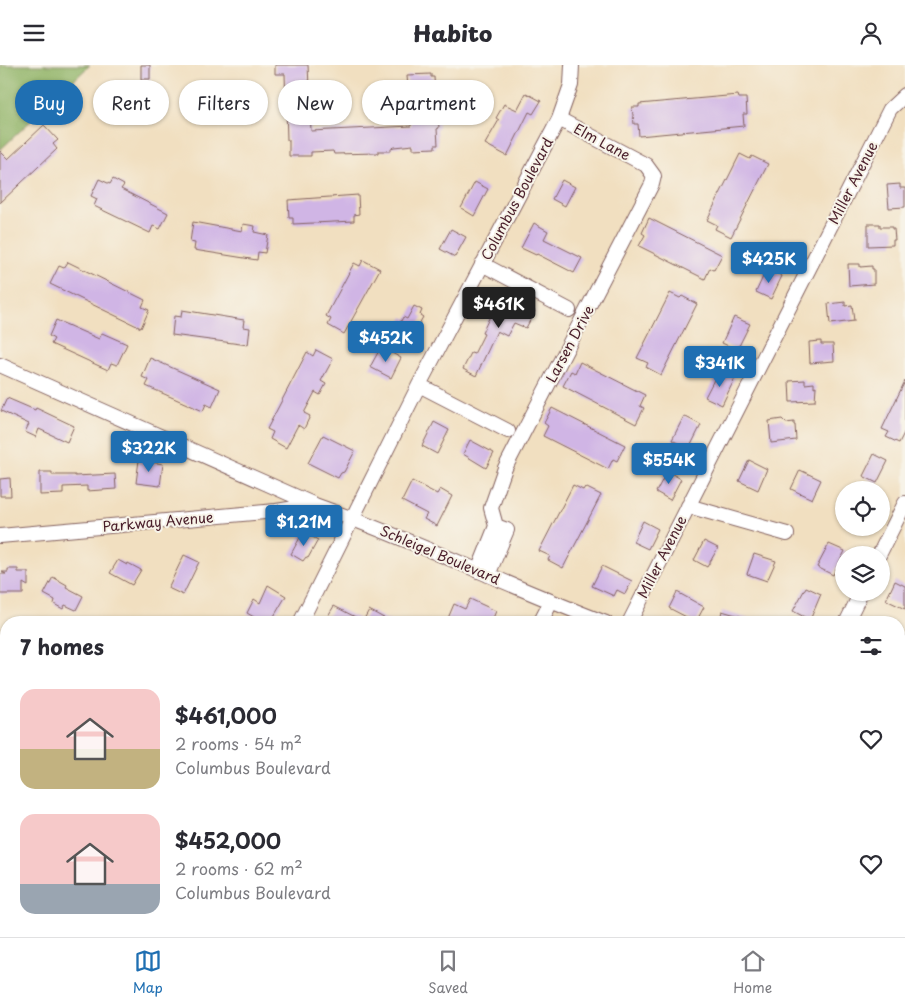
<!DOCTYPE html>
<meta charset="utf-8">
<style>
:root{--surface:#fff;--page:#f7f7f7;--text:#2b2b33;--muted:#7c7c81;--line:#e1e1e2;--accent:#1f6fb2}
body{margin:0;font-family:"Playpen Sans",sans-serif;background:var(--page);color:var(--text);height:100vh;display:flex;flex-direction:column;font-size:19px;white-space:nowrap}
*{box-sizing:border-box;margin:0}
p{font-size:16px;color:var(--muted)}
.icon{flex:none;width:28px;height:28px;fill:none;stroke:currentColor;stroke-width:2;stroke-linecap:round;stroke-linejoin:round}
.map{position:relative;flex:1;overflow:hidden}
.sheet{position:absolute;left:0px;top:551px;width:905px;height:321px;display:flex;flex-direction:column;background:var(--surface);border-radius:20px 20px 0 0;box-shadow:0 1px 4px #0004}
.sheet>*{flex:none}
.banner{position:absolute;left:15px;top:15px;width:500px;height:45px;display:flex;gap:10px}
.tools{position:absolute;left:835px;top:416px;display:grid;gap:10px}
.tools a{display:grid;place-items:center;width:55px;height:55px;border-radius:50%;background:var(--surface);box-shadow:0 1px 4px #0004;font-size:25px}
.price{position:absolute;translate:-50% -42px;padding:0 11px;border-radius:5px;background:var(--accent);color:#fff;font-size:16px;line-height:32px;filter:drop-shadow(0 1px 2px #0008)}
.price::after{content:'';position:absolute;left:50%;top:30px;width:15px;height:11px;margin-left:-8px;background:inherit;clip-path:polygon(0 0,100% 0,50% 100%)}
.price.on{background:#222;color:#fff}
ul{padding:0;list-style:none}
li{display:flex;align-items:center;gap:15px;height:125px;padding:0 20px}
li span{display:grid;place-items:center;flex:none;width:140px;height:100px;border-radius:15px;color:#555}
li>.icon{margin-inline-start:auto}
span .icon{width:60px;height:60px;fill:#fffc;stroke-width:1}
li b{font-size:21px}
h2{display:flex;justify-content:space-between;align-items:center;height:60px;padding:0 20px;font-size:21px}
.pill{padding:0 18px;border-radius:22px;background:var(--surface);box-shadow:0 1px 4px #0004;font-size:18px;line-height:45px}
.pill.on{background:var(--accent);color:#fff}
header{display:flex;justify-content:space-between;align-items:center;height:65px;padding:0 20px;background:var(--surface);font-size:22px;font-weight:800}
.tabs{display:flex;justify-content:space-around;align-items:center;height:70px;border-top:1px solid var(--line);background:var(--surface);font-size:14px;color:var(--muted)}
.tabs a{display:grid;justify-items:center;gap:2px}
.tabs .on{color:var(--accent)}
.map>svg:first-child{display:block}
.forest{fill:#91b468;stroke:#6e6a4a}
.building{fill:#d0b5e5}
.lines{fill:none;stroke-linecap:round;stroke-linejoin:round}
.minor-casing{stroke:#84625f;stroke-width:16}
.minor{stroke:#fff;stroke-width:14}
.labels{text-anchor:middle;stroke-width:4;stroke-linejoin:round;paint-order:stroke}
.street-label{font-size:14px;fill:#4a1f2b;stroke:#f7f3e8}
</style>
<header><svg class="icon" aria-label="menu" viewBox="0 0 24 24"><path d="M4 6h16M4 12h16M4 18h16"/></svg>Habito<svg class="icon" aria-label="person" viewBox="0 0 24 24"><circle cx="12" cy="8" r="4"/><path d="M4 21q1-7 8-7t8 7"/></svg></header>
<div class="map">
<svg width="905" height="872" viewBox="0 0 905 872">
<rect width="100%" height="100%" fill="#f7f3e8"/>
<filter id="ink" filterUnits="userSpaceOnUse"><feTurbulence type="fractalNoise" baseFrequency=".02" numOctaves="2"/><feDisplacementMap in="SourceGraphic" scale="10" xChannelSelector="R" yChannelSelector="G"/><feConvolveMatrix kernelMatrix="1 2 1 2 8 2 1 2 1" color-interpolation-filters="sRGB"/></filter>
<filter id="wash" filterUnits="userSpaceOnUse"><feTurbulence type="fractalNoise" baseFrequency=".0096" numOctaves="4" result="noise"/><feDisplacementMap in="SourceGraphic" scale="20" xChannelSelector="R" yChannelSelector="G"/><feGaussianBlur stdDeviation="1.12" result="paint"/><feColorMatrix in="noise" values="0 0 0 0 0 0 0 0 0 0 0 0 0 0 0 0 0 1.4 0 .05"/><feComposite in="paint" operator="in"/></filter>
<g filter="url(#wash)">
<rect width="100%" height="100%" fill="#f1dfc0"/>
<path class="forest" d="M0 0H90L0 85Z"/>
<g id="blocks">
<path class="building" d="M141 0H150V14H141Z
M275 0H308L311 66 411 61V39H409L407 10 431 9V12H434L435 28 436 27 439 63 437 64 438 80H435V83L413 84V80L394 82 391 83V86H378V88L334 89 333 86 311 87V91H289V75H287L285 9H275Z
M526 28 541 36 533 49 529 47 507 91 485 79 499 55 496 53 504 39 517 45Z
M738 30 739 33H746L747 49H743L744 61 639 71 638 59H634L632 42H639V39Z
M44 60 58 75 53 79 57 84 0 138V86L8 94Z
M740 89 750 94 752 91 768 99 731 172 715 164 717 160 707 155Z
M99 114 110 119 113 114 124 120 121 124 168 148 160 164 153 161 150 168 94 141 97 134 91 131Z
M562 115 575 122 565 141 552 134Z
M475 117 488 124 474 151 461 143Z
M900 119V123H905V142L889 143 887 120Z
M358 130 359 149 354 150V156L293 159V153H289L288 135Z
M649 153 722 190 714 205 710 203 705 214 639 181 645 170 642 168Z
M193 157 242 166 243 159 255 161 254 167 268 170 265 188 258 187 257 195 194 185 195 178 190 177Z
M534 158 548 166 544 174 582 193 574 208 537 189 536 190 521 183Z
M868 159H880V162H892V164H894L895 175H893V180L868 181Z
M451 164 466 172 455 192 440 184Z
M363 195 380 204 344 269 328 260 331 254 326 251 354 198 360 201Z
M68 197 145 235 142 242 149 245 141 263 50 219 59 201 64 203Z
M848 199H860V202L872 201V204H874V219L849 221Z
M767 203 782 211 771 234 756 227Z
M670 228 680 233 682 231 697 239 661 310 646 302 648 298 637 293Z
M500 230 535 246 526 263 514 258 507 271 497 266 476 311 463 304 471 288 474 289 484 269 482 268Z
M845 237V241L852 240 854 256 830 259 828 239Z
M414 241 422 245 420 250 423 252 410 275 395 268 403 252 407 254Z
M182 245 244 255 243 262 250 263 248 280 172 270 174 251 181 252Z
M734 252 750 259 737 285 722 278Z
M56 255 99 274 102 268 127 279 117 300 111 298 108 305 51 279 54 274 49 271Z
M821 276V279H833L834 296 810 298 809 277Z
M381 282 401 293 391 313 370 302Z
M316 285 333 294 321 316 326 319 320 330 315 327 304 348 310 351 304 364 298 360 286 383 270 374 273 367 267 364 307 287 313 291Z
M150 293 220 324 212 342 206 339 203 346 146 321 149 315 142 312Z
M580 297 645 330 640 341 644 343 636 359 563 321 571 306 575 308Z
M719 305 735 313 722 340 705 332Z
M805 315V319L814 318V322L816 321 815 336 790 337 789 316Z
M905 316V366L899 378 886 372 889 367 882 364Z
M7 333 35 345 36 343 74 361 67 377 39 364 36 372 25 367 29 359 1 346Z
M552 343 625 380 617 396 613 394 608 404 543 371 548 361 544 358Z
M684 351 701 360 689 384 672 375Z
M782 354 786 358 794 357V360H795L796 375 771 378 769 356Z
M434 357 449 365 437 389 422 381Z
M123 369 132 370 131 381 122 380Z
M323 370 355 386 344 407 341 408 338 413 308 398Z
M470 375 494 388 486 403 463 389Z
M874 389 888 396 877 418 863 411Z
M139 395 163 399 160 421 136 418Z
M749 395 767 404 758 425 739 416Z
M800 405 821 415 812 434 791 424Z
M667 406 681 414 670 435 656 427Z
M40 407H52V410H75V411L115 409 116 424 87 426V421L63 422V429L40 430Z
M10 413 11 431H0V414Z
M412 416 437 429 440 424 452 431 437 461 424 454 427 449 402 436Z
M573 420 583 425 585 422 601 430 563 503 548 495 550 491 539 486Z
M643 456 658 464 648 484 633 477Z
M303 467 318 475 308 493 306 492 303 496 291 489Z
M704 476 718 483 707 502 694 495Z
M829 479 845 486 833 510 817 502Z
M754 489 776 496 767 516 747 509Z
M184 490 199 497 183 530 168 523Z
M118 495 127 500 128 498 141 505 132 520 110 508Z
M602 501 632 516 625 529 617 525 614 531 592 521Z
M8 504H18V507H28V521L23 518V529H0V509H6L2 507H8Z
M53 512 67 520 66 522 83 531 76 545 65 540 63 544 54 539 55 535 44 529Z
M895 516 905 521V544L886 535Z
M268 520 286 531 270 558H264L247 548 254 534 260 538Z
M806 522 821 529 810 555 793 546Z
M677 527 704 542 696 557 669 543Z
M470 534 496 546 491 558H446L454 539 465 544Z
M334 541 363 556 369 545 393 558H332L326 554Z
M722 546 753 555 752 558H719Z"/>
</g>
</g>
<g filter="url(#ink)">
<use href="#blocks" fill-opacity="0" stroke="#84625f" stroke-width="1"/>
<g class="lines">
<defs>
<path id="minor" d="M482 199 569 245
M0 300 315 440C414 475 508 521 606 558
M419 320 508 366
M688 441 787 469
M0 471 276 446 315 440
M879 490 905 438
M478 506 496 461 491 443 505 403 652 119 654 111 646 100 559 54
M488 510 507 465 496 461
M300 558 419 320 559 54 571 20 572 0
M540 558 551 537
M629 558 890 44 905 30
M846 558 861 528
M899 576 905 579
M899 670 905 672
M0 736 3 728
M0 749 6 752
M836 866 837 872
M139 872 142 866
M385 872 388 866
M475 872 478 866
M694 872 697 866"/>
</defs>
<use href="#minor" class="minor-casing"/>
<use href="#minor" class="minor"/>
</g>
</g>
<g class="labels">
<g class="street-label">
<text transform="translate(602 77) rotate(28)" y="5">Elm Lane</text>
<text transform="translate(853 118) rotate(-63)" y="5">Miller Avenue</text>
<text transform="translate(517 134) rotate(-62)" y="5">Columbus Boulevard</text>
<text transform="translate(570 279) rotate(-62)" y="5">Larsen Drive</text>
<text transform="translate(158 457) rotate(-5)" y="5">Parkway Avenue</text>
<text transform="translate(440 490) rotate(23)" y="5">Schleigel Boulevard</text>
<text transform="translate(662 492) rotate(-63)" y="5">Miller Avenue</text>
</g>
</g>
</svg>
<div class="tools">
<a><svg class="icon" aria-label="locate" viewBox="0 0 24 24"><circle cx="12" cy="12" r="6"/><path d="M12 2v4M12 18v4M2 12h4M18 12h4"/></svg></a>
<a><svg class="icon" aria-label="layers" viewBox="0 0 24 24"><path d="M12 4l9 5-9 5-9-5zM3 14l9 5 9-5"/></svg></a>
</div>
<b class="price" style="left:769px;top:219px">$425K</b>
<b class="price on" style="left:499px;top:264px">$461K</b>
<b class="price" style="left:386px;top:298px">$452K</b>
<b class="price" style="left:720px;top:323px">$341K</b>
<b class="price" style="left:149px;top:408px">$322K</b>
<b class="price" style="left:669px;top:420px">$554K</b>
<b class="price" style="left:304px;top:482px">$1.21M</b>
<div class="banner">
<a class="pill on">Buy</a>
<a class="pill">Rent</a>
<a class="pill">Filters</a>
<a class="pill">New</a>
<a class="pill">Apartment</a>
</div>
<section class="sheet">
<h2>7 homes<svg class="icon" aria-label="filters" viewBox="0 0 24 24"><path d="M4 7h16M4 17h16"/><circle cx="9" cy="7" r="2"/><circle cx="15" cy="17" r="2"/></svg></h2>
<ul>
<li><span style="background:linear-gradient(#f6c9c9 60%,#c2b280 0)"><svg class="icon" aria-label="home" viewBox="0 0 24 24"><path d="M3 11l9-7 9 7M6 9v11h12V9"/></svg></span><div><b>$461,000</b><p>2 rooms · 54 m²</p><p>Columbus Boulevard</p></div><svg class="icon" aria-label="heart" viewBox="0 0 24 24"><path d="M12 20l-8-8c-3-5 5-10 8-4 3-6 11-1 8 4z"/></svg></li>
<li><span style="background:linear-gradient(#f6c9c9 70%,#9aa5b1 0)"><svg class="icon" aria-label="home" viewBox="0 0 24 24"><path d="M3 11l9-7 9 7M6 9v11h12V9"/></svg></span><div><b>$452,000</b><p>2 rooms · 62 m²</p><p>Columbus Boulevard</p></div><svg class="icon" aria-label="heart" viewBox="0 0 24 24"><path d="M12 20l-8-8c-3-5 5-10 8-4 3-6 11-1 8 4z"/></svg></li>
</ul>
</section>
</div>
<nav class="tabs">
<a class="on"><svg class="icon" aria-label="map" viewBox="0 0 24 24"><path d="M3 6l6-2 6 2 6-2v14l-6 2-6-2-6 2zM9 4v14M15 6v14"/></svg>Map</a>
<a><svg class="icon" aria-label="saved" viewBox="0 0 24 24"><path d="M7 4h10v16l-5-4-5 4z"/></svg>Saved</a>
<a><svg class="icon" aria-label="home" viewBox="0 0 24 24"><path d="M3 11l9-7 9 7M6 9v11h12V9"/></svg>Home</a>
</nav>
